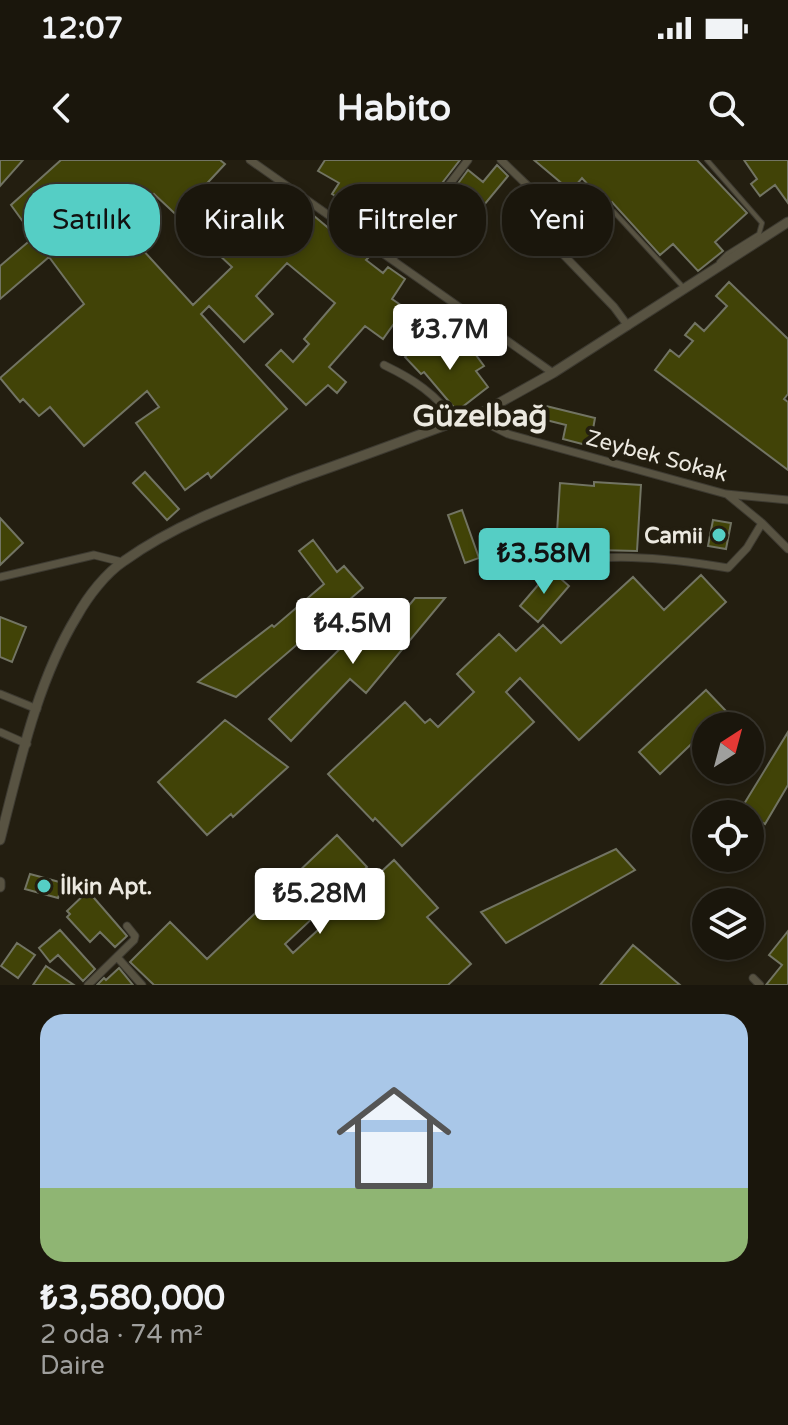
<!DOCTYPE html>
<html lang="tr">
<meta charset="utf-8">
<style>
:root{--surface:#1a160c;--page:#231f15;--text:#f1f3f6;--muted:#9f9f9d;--line:#38352d;--accent:#55cec5}
body{margin:0;font-family:"Varela Round",sans-serif;background:var(--page);color:var(--text);height:100vh;display:flex;flex-direction:column;font-size:30px;white-space:nowrap}
*{box-sizing:border-box;margin:0}
p{font-size:26px;color:var(--muted)}
.icon{flex:none;width:44px;height:44px;fill:none;stroke:currentColor;stroke-width:2;stroke-linecap:round;stroke-linejoin:round}
.map{position:relative;height:825px;overflow:hidden}
.side{display:flex;flex-direction:column;background:var(--surface);flex:1}
.side>*{flex:none}
.top-card{position:absolute;left:24px;top:24px;width:740px;height:72px;display:flex;gap:16px}
.needle{width:52px;rotate:36deg}
.buttons{position:absolute;left:692px;top:552px;display:grid;gap:16px}
.buttons a{display:grid;place-items:center;width:72px;height:72px;border-radius:50%;background:var(--surface);box-shadow:0 4px 12px #0003,0 0 0 2px var(--line);font-size:40px}
.price{position:absolute;translate:-50% -68px;padding:0 18px;border-radius:8px;background:#fff;color:#222;font-size:26px;line-height:52px;filter:drop-shadow(0 2px 4px #0008)}
.price::after{content:'';position:absolute;left:50%;top:48px;width:24px;height:18px;margin-left:-12px;background:inherit;clip-path:polygon(0 0,100% 0,50% 100%)}
.price.selected{background:var(--accent);color:#111}
ul{padding:0;list-style:none}
li{display:grid;align-content:center;gap:16px;height:424px;padding:0 40px}
li span{display:grid;place-items:center;height:248px;border-radius:24px;color:#555}
li>.icon{margin-inline-start:auto}
span .icon{width:144px;height:144px;fill:#fffc;stroke-width:1}
li b{font-size:34px}
.pill{padding:0 28px;border-radius:32px;background:var(--surface);box-shadow:0 4px 12px #0003,0 0 0 2px var(--line);font-size:28px;line-height:72px}
.pill.selected{background:var(--accent);color:#111}
.status{display:flex;justify-content:space-between;align-items:center;height:56px;padding:0 40px;background:var(--surface);direction:ltr}
.status svg{height:22px;fill:currentColor}
header{display:flex;justify-content:space-between;align-items:center;height:104px;padding:0 40px;background:var(--surface);font-size:36px;font-weight:800}
.map>svg:first-child{display:block}
.building{fill:#414307;stroke:#727463;stroke-width:2;fill-rule:evenodd}
.lines{fill:none;stroke-linecap:round;stroke-linejoin:round}
.service-casing{stroke:#3d3a31;stroke-width:6}
.minor-casing{stroke:#3d3a31;stroke-width:9}
.tertiary-casing{stroke:#3d3a31;stroke-width:11}
.service{stroke:#585342;stroke-width:4}
.minor{stroke:#585342;stroke-width:7}
.tertiary{stroke:#585342;stroke-width:9}
.poi-dot{fill:#55cec5;stroke:#231e10;stroke-width:3}
.labels{text-anchor:middle;stroke-width:8;stroke-linejoin:round;paint-order:stroke}
.street-label{font-size:22px;fill:#ece9e0;stroke:#231e10}
.poi-label{font-size:22px;font-weight:bold;fill:#ece9e0;stroke:#231e10;text-anchor:end}
.district-label{font-size:30px;font-weight:bold;fill:#ece9e0;stroke:#231e10}
</style>
<div class="status"><b>12:07</b><svg viewBox="0 0 49 12"><path d="M0 12V9h3v3zM5 12V6h3v6zM10 12V3h3v9zM15 12V0h3v12zM26 1h20v11H26zM47 4h2v5h-2z"/></svg></div>
<header><svg class="icon" aria-label="back" viewBox="0 0 24 24"><path d="M15 5l-7 7 7 7"/></svg>Habito<svg class="icon" aria-label="search" viewBox="0 0 24 24"><circle cx="10" cy="10" r="6"/><path d="M15 15l6 6"/></svg></header>
<div class="map">
<svg width="788" height="825" viewBox="0 0 788 825">
<rect width="100%" height="100%" fill="#231e10"/>
<path class="building" d="M0 0H23L0 26Z
M61 0H220L225 4 198 33 253 78 288 34 345 82 348 78 370 96 366 100 383 113 388 107 405 119 392 139 405 148 383 179 365 166 329 207 346 222 337 233 328 225 306 245 266 205 281 190 293 202 309 184 304 179 335 143 287 103 256 136 273 154 244 182 209 146 201 154 287 249 211 318 208 313 185 330 136 263 159 247 147 231 84 286 50 247 39 256 23 239 20 242 0 218 84 144 49 97 0 139V106L34 77 11 45ZM154 34 232 107 193 145 121 66Z
M325 0H460L391 89 377 79 392 58 373 44 369 50 349 36 345 42 332 34 339 23 318 11Z
M534 0H697L747 53 715 82 723 91 698 111 673 84 660 95 612 42 607 46 582 18 571 31Z
M744 0H788V43L775 25 760 36 751 24 757 19Z
M497 5 508 16 465 68 453 59 465 44 451 33 468 10 483 22Z
M431 59 449 73 431 96 413 82Z
M729 122 788 179V234L784 239 788 242V310L655 210 670 190 679 197 693 181 685 175 695 163 704 171 727 146 716 136Z
M427 176 451 201 470 187 484 206 476 211 488 227 457 251 424 212 421 214 405 197Z
M546 246 595 258 590 286 563 279 566 265 542 259Z
M145 312 179 349 167 360 133 323Z
M594 322 641 325 637 391 556 389 560 323 594 326Z
M462 350 479 398 465 403 448 355Z
M0 358 23 383 0 405Z
M713 360 731 363 726 389 708 386Z
M313 380 337 412 344 406 363 428 236 537 198 522 272 465 274 467 324 424 299 391Z
M551 410 569 426 538 462 520 446Z
M701 415 726 442 579 580 520 518 506 532 534 562 402 686 375 658 373 661 328 614 405 542 425 563 430 559 438 567 474 532 457 514 499 474 516 491 543 465 561 483 633 417 664 450Z
M415 438H445L366 533 350 519 291 581 269 559 370 459 385 475Z
M0 457 26 467 12 502 0 497Z
M706 530 726 551 711 566H706V570L660 614 639 592Z
M225 560 288 607 233 657 231 654 207 675 158 622Z
M788 572V625L765 664 741 649Z
M337 675 367 707 285 784 293 793 394 700 438 748 427 757 471 804 448 825H154L130 802 170 762 207 799Z
M616 689 635 710 506 783 481 752Z
M30 714 63 723 58 738 25 729Z
M88 731 127 776 115 787 100 772 90 782 67 757 70 754 67 751Z
M60 770 95 809 83 821 58 795 50 802 39 788Z
M788 771V825H766L782 805 769 795Z
M17 783 35 795 18 818 1 806Z
M633 785 680 825H600Z
M46 806 74 825H33Z
M119 808 133 825H97L104 818 106 820Z"/>
<g class="lines">
<defs>
<path id="service" d="M707 0 762 63 759 74 727 94 719 102
M614 52 684 128"/>
<path id="minor" d="M250 0 553 213
M501 0 529 27 545 71 553 84 614 147 628 166
M392 99 468 0
M384 205C411 218 439 235 454 262
M474 257 508 274 726 334 788 340
M728 335 762 363 788 389
M535 405C606 393 657 396 728 408L747 388 762 363
M0 417 94 395 122 402
M0 534 37 549
M0 572 27 584
M117 797 142 825
M753 818 760 825
M88 825 134 780 135 776 127 766"/>
<path id="tertiary" d="M0 680C19 606 37 521 77 456 88 436 106 413 124 401 177 363 240 341 300 318 352 300 403 281 454 262L474 257 553 213 788 62
M0 722V727"/>
</defs>
<use href="#service" class="service-casing"/>
<use href="#minor" class="minor-casing"/>
<use href="#tertiary" class="tertiary-casing"/>
<use href="#service" class="service"/>
<use href="#minor" class="minor"/>
<use href="#tertiary" class="tertiary"/>
</g>
<g class="poi-dot">
<circle cx="719" cy="375" r="8"/>
<circle cx="44" cy="726" r="8"/>
</g>
<g class="labels">
<g class="street-label">
<text transform="translate(657 295) rotate(15)" y="8">Zeybek Sokak</text>
</g>
<g class="poi-label">
<text x="703" y="383">Camii</text>
<text x="60" y="734" text-anchor="start">İlkin Apt.</text>
</g>
<g class="district-label">
<text x="480" y="266">Güzelbağ</text>
</g>
</g>
</svg>
<div class="buttons">
<a><svg class="needle" viewBox="-14 -14 28 28"><path d="M0-13l5 13h-10z" fill="#e53935"/><path d="M0 13l5-13h-10z" fill="#9f9f9d"/></svg></a>
<a><svg class="icon" aria-label="locate" viewBox="0 0 24 24"><circle cx="12" cy="12" r="6"/><path d="M12 2v4M12 18v4M2 12h4M18 12h4"/></svg></a>
<a><svg class="icon" aria-label="layers" viewBox="0 0 24 24"><path d="M12 4l9 5-9 5-9-5zM3 14l9 5 9-5"/></svg></a>
</div>
<b class="price" style="left:450px;top:212px">₺3.7M</b>
<b class="price selected" style="left:544px;top:436px">₺3.58M</b>
<b class="price" style="left:353px;top:506px">₺4.5M</b>
<b class="price" style="left:320px;top:776px">₺5.28M</b>
<div class="top-card">
<a class="pill selected">Satılık</a>
<a class="pill">Kiralık</a>
<a class="pill">Filtreler</a>
<a class="pill">Yeni</a>
</div>
</div>
<section class="side">
<ul>
<li><span style="background:linear-gradient(#a9c7e8 70%,#8fb573 0)"><svg class="icon" aria-label="home" viewBox="0 0 24 24"><path d="M3 11l9-7 9 7M6 9v11h12V9"/></svg></span><div><b>₺3,580,000</b><p>2 oda · 74 m²</p><p>Daire</p></div></li>
</ul>
</section>
